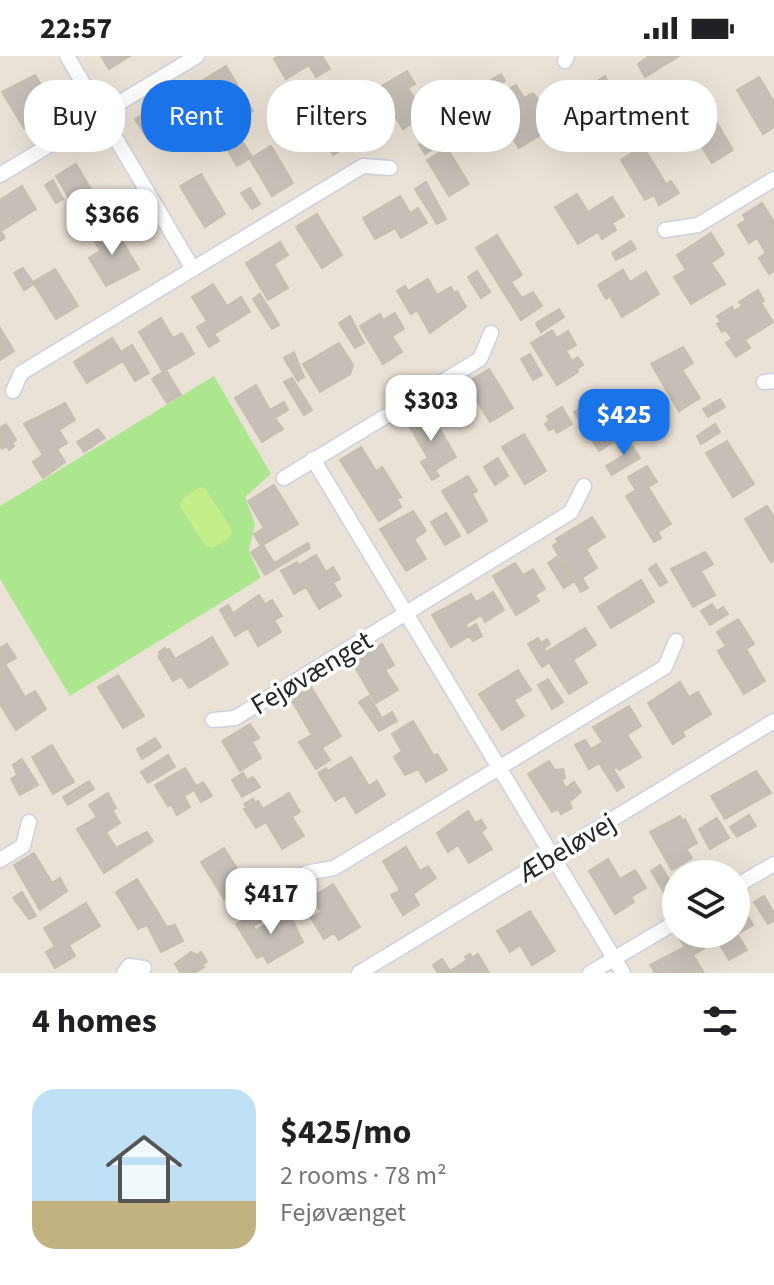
<!DOCTYPE html>
<meta charset="utf-8">
<style>
:root{--surface:#fff;--page:#f6f6f6;--text:#202124;--muted:#757577;--line:#e0e0e0;--accent:#1a73e8}
body{margin:0;font-family:"Source Sans 3",sans-serif;background:var(--page);color:var(--text);height:100vh;display:flex;flex-direction:column;font-size:30px;white-space:nowrap}
*{box-sizing:border-box;margin:0}
p{font-size:26px;color:var(--muted)}
.icon{flex:none;width:44px;height:44px;fill:none;stroke:currentColor;stroke-width:2;stroke-linecap:round;stroke-linejoin:round}
.map{position:relative;height:917px;overflow:hidden}
.panel{display:flex;flex-direction:column;background:var(--surface);flex:1}
.panel>*{flex:none}
.hud{position:absolute;left:24px;top:24px;width:726px;height:72px;display:flex;gap:16px}
.fabs{position:absolute;left:662px;top:804px;display:grid;gap:16px}
.fabs a{display:grid;place-items:center;width:88px;height:88px;border-radius:50%;background:var(--surface);box-shadow:0 8px 32px #0002;font-size:40px}
.price{position:absolute;translate:-50% -68px;padding:0 18px;border-radius:16px;background:#fff;color:#222;font-size:26px;line-height:52px;filter:drop-shadow(0 2px 4px #0008)}
.price::after{content:'';position:absolute;left:50%;top:48px;width:24px;height:18px;margin-left:-12px;background:inherit;clip-path:polygon(0 0,100% 0,50% 100%)}
.price.current{background:var(--accent);color:#fff}
ul{padding:0;list-style:none}
li{display:flex;align-items:center;gap:24px;height:200px;padding:0 32px}
li+li{border-top:2px solid var(--line)}
li span{display:grid;place-items:center;flex:none;width:224px;height:160px;border-radius:24px;color:#555}
li>.icon{margin-inline-start:auto}
span .icon{width:96px;height:96px;fill:#fffc;stroke-width:1}
li b{font-size:34px}
h2{display:flex;justify-content:space-between;align-items:center;height:96px;padding:0 32px;font-size:34px}
.pill{padding:0 28px;border-radius:32px;background:var(--surface);box-shadow:0 8px 32px #0002;font-size:28px;line-height:72px}
.pill.current{background:var(--accent);color:#fff}
.status{display:flex;justify-content:space-between;align-items:center;height:56px;padding:0 40px;background:var(--surface);direction:ltr}
.status svg{height:22px;fill:currentColor}
.map>svg:first-child{display:block}
.green{fill:#ace68f}
.pitch{fill:#c3ee89}
.building{fill:#c6bfb7;stroke:#c6beb1;stroke-width:2}
.lines{fill:none;stroke-linecap:round;stroke-linejoin:round}
.street-casing{stroke:#ccd0e1;stroke-width:17}
.street{stroke:#fff;stroke-width:14}
.labels{text-anchor:middle;stroke-width:7;stroke-linejoin:round;paint-order:stroke}
.street-label{font-size:28px;fill:#272727;stroke:#fff}
</style>
<div class="status"><b>22:57</b><svg viewBox="0 0 49 12"><path d="M0 12V9h3v3zM5 12V6h3v6zM10 12V3h3v9zM15 12V0h3v12zM26 1h20v11H26zM47 4h2v5h-2z"/></svg></div>
<div class="map">
<svg width="774" height="917" viewBox="0 0 774 917">
<rect width="100%" height="100%" fill="#ebe2d7"/>
<path class="green" d="M214 320 271 418 245 441 255 468 249 495 261 522 70 640 0 523V450Z"/>
<path class="pitch" d="M200 431 205 432 232 474 231 481 212 492 205 490 180 450 182 443Z"/>
<path class="building" d="M101 0H130L109 13Z
M278 0H322L330 13 316 21 309 9 286 23 274 3Z
M649 0H679L645 21 638 8Z
M226 10 253 55 230 69 203 24Z
M407 15 415 28 408 32 424 59 403 73 378 32Z
M501 18 505 25 481 39 477 32Z
M35 19 44 33 41 35 48 47 41 51 45 59 24 72 2 36Z
M605 20 626 59 599 76 594 67 582 74 565 45 575 39 588 56 576 38Z
M759 21 774 46V71L763 78 737 34Z
M516 29 524 42 533 37 547 56V60L538 65 545 76 519 92 498 57 495 59 487 46Z
M189 35 205 61 192 69 176 43Z
M172 40 186 62 149 85 135 63Z
M332 50 354 86 333 99 311 63Z
M441 52 446 58 429 69 425 62Z
M304 57 314 74 305 80 294 63Z
M711 57 733 94 712 107 699 86 690 91 675 66 682 62 689 70Z
M221 66 232 84 239 80 252 101 237 110 213 70Z
M444 74 450 83 425 98 419 89Z
M271 90 293 127 272 140 250 103Z
M643 90 666 128 671 125 679 137 659 149 654 139 645 144 621 104Z
M447 92 469 128 449 140 427 104Z
M76 108 102 152 82 164 56 120Z
M201 118 225 158 205 171 180 130Z
M53 124 63 143 56 147 45 129Z
M426 126 446 163 437 168 415 133Z
M22 130 36 153 1 175 5 182 0 185V144Z
M250 132 260 148 252 153 241 137Z
M577 138 588 156 612 141 624 160 612 167 616 174 602 183 598 176 578 188 555 151Z
M400 140 410 157 418 152 427 167 401 182 395 172 375 183 363 162Z
M762 147 774 166V215L769 218 759 202 766 197 757 182 749 187 738 169 746 164 743 159Z
M317 158 342 199 322 212 296 171Z
M112 168 139 213 106 230 89 202 100 195 92 180Z
M711 177 724 198 711 207 725 228 691 248 674 221 686 214 677 199Z
M497 179 522 219 511 226 522 242 533 236 542 250 521 264 476 192Z
M631 185 636 193 616 204 612 197Z
M280 186 288 199 274 208 288 232 268 244 246 207Z
M23 212 34 228 24 234 14 217Z
M55 213 78 250 56 263 33 226Z
M623 214 630 226 646 216 659 238 622 261 610 240 606 243 598 229Z
M477 215 490 236 481 242 468 221Z
M428 223 437 239 451 231 454 237 457 235 466 251 430 277 417 254 411 258 397 235 405 230 408 235Z
M213 228 227 250 241 241 250 256 214 278 219 285 209 291 197 271 207 265 192 241Z
M758 234 764 245 761 247 773 266 745 284 750 292 736 301 726 287 732 283 726 274 722 276 717 268 721 266 717 260 732 251 734 255 742 250 739 246Z
M260 238 279 269 272 273 253 243Z
M559 253 564 261 541 276 536 267Z
M395 257 404 273 392 280 402 296 383 308 360 270 380 258 383 264Z
M350 260 364 287 355 292 339 267Z
M161 262 173 282 182 277 194 298 166 314 181 339 167 347 152 323 163 316 139 276Z
M0 272 14 295 0 304Z
M552 274 557 282 568 275 576 289 566 295 572 305 578 301 583 309 577 313 578 316 557 329 531 287Z
M112 282 121 296 132 289 149 317 135 325 123 305 87 327 74 306Z
M339 287 353 309 350 318 320 336 303 308Z
M683 291 693 307 682 314 700 342 679 355 651 308Z
M294 296 304 321 298 325 284 302Z
M530 298 542 319 533 324 521 303Z
M489 313 513 352 490 366 466 327Z
M292 322 312 354 304 359 284 326Z
M256 329 270 354 284 346 288 354 275 362 283 373 262 386 235 342Z
M603 338 613 354 606 359 620 382 599 395 574 356Z
M720 343 725 351 708 361 703 353Z
M65 347 75 364 59 374 67 387 57 393 65 406 43 422 33 406 43 399 24 368Z
M562 351 572 368 557 377 554 372 549 374 545 368 549 365 547 360Z
M428 353 456 401 435 414 439 420 432 424 421 406 428 402 407 366Z
M6 368 16 384 12 387 14 390 9 394 7 390 2 393 0 390V372Z
M715 368 720 376 701 388 697 380Z
M98 373 105 382 84 396 77 386Z
M524 378 546 415 525 428 502 391Z
M626 381 640 402 612 419 606 410 624 399 616 387Z
M727 385 754 428 733 441 706 397Z
M361 391 376 415 382 411 401 441 397 443 401 451 379 465 340 404Z
M498 402 508 420 495 429 484 411Z
M647 410 657 426 648 431 671 468 658 476 661 482 654 486 626 440 636 434 628 421Z
M468 420 477 435 472 438 487 465 468 477 442 435Z
M274 429 298 468 263 489 274 507 308 487 310 492 265 519 251 496 261 490 254 478 264 472 248 445Z
M767 450 774 461V504L771 506 745 463Z
M413 455 426 475 414 483 426 503 406 515 380 473Z
M446 457 460 480 445 489 431 466Z
M592 461 605 481 586 493 597 512 582 522 588 532 581 536 553 490 558 486 556 483Z
M705 496 713 508 701 515 715 539 693 551 671 513Z
M316 499 326 516 333 511 340 523 333 527 341 540 319 553 306 531 294 538 281 515 297 506 299 509Z
M557 501 573 526 564 532 548 507Z
M515 507 523 519 533 513 545 533 535 539 539 545 516 559 493 520Z
M656 508 667 526 660 530 649 513Z
M641 524 654 546 611 572 598 551Z
M493 536 504 554 485 566 481 559 466 568 468 573 476 568 482 580 473 585 469 580 451 591 432 559 471 538 476 546Z
M259 539 265 548 272 544 282 560 274 564 281 576 258 590 248 572 235 580 220 554 228 549 233 557Z
M712 548 717 555 723 551 728 558 710 569 701 555Z
M738 563 754 588 746 593 765 625 744 638 718 595 726 590 717 576Z
M585 572 596 589 573 604 587 627 569 638 549 606 542 611 528 588 538 582 541 587 547 583 550 588 544 592 546 596Z
M212 581 228 608 189 632 181 620 173 625 158 600 160 598 159 596 165 592 166 594 169 593 175 603Z
M7 588 16 602 5 608 25 641 35 635 46 653 16 674 0 648V592Z
M382 588 394 609 385 614 398 634 376 647 352 606Z
M518 614 531 634 514 644 524 660 502 674 479 638Z
M118 619 144 660 123 672 98 631Z
M548 623 563 646 552 653 538 629Z
M680 626 689 641 698 636 711 658 682 676 685 680 673 688 648 647Z
M311 631 341 680 322 692 330 704 316 713 299 686 312 679 291 643Z
M369 640 382 662 392 656 397 665 379 675 359 646Z
M629 650 641 670 627 679 641 701 619 714 617 711 613 713 624 731 617 735 599 707 589 713 575 689 585 684 591 693 603 686 593 671Z
M413 665 434 700 437 698 447 714 426 726 418 713 405 719 394 701 402 695 392 678Z
M250 668 259 682 252 686 261 702 240 715 222 685Z
M155 682 161 691 142 703 137 693Z
M52 689 74 726 53 738 32 701Z
M168 699 175 711 148 727 141 716Z
M351 701 369 730 377 725 385 739 356 757 345 739 335 745 318 717 326 712 328 715Z
M22 703 38 729 20 739 11 723 17 719 13 709Z
M549 705 555 714 563 713 565 722 561 724 566 732 574 726 581 736 569 746 572 752 561 758 558 753 552 756 528 718Z
M185 712 196 730 203 726 212 740 201 746 194 734 184 740 190 751 177 759 171 748 168 750 155 729Z
M756 715 771 737 725 763 711 740Z
M243 717 247 724 253 721 260 731 242 741 232 724Z
M89 725 94 733 68 749 63 741Z
M108 737 116 752 112 754 120 767 106 776 116 792 147 776 153 785 104 817 77 773 97 761 89 749Z
M289 737 300 756 292 761 304 780 282 793 266 766 256 772 244 753 247 752 244 748 253 743 255 747 258 745 263 753Z
M468 755 475 767 481 764 486 772 481 776 492 793 469 807 458 789 448 796 437 777Z
M749 759 756 770 737 781 730 771Z
M680 760 683 765 685 763 697 787 686 793 692 802 672 814 650 776Z
M717 762 729 782 710 793 699 773Z
M406 791 420 815 428 810 436 822 413 838 419 849 403 859 391 839 400 834 383 805Z
M224 792 247 829 224 843 201 806Z
M34 797 52 827 60 822 67 835 40 854 14 809Z
M608 803 620 823 635 814 646 832 631 841 634 846 615 858 589 815Z
M660 809 676 834 667 841 651 815Z
M137 823 167 871 175 869 183 885 161 896 147 869 138 873 116 836Z
M333 828 360 871 339 884 334 877 324 883 311 862 321 856 312 841Z
M260 829 266 838 247 849 241 840Z
M22 836 36 860 29 863 13 842Z
M764 840 774 857V865L768 868 754 846Z
M86 847 100 870 69 889 75 900 55 912 46 896 55 890 44 872Z
M742 850 753 869 737 878 747 894 729 904 714 878H736V853Z
M288 855 303 886 268 907 263 899 257 902 236 868 255 857 260 866 253 870 256 874Z
M530 855 555 895 532 909 520 889 510 896 497 875Z
M686 878H697L705 892 693 899 704 917H655L650 909 685 891 679 882Z
M191 896 197 899 201 896 207 906 202 909 204 911 195 917H181L175 908Z
M470 898 472 902 478 898 489 917H438L433 909 442 903 450 915 467 904 465 901Z"/>
<g class="lines">
<defs>
<path id="street" d="M67 0 193 213
M565 5 567 0
M0 119 197 0
M665 174 698 169 774 123
M764 326 774 325
M13 335 21 317 363 110 390 112
M313 403 623 917
M284 422 480 303 491 277
M213 664 235 662 571 456 584 430
M0 804 23 790 29 766
M306 817 334 812 665 611 676 585
M736 830 774 808
M124 917 129 910 144 912
M359 917 774 665
M590 917 676 866"/>
</defs>
<use href="#street" class="street-casing"/>
<use href="#street" class="street"/>
</g>
<g class="labels">
<g class="street-label">
<text transform="translate(311 616) rotate(-31)" y="10">Fejøvænget</text>
<text transform="translate(566 791) rotate(-31)" y="10">Æbeløvej</text>
</g>
</g>
</svg>
<div class="fabs">
<a><svg class="icon" aria-label="layers" viewBox="0 0 24 24"><path d="M12 4l9 5-9 5-9-5zM3 14l9 5 9-5"/></svg></a>
</div>
<b class="price" style="left:112px;top:201px">$366</b>
<b class="price" style="left:431px;top:387px">$303</b>
<b class="price current" style="left:624px;top:401px">$425</b>
<b class="price" style="left:271px;top:880px">$417</b>
<div class="hud">
<a class="pill">Buy</a>
<a class="pill current">Rent</a>
<a class="pill">Filters</a>
<a class="pill">New</a>
<a class="pill">Apartment</a>
</div>
</div>
<section class="panel">
<h2>4 homes<svg class="icon" aria-label="filters" viewBox="0 0 24 24"><path d="M4 7h16M4 17h16"/><circle cx="9" cy="7" r="2"/><circle cx="15" cy="17" r="2"/></svg></h2>
<ul>
<li><span style="background:linear-gradient(#bfe0f5 70%,#c2b280 0)"><svg class="icon" aria-label="home" viewBox="0 0 24 24"><path d="M3 11l9-7 9 7M6 9v11h12V9"/></svg></span><div><b>$425/mo</b><p>2 rooms · 78 m²</p><p>Fejøvænget</p></div></li>
</ul>
</section>
